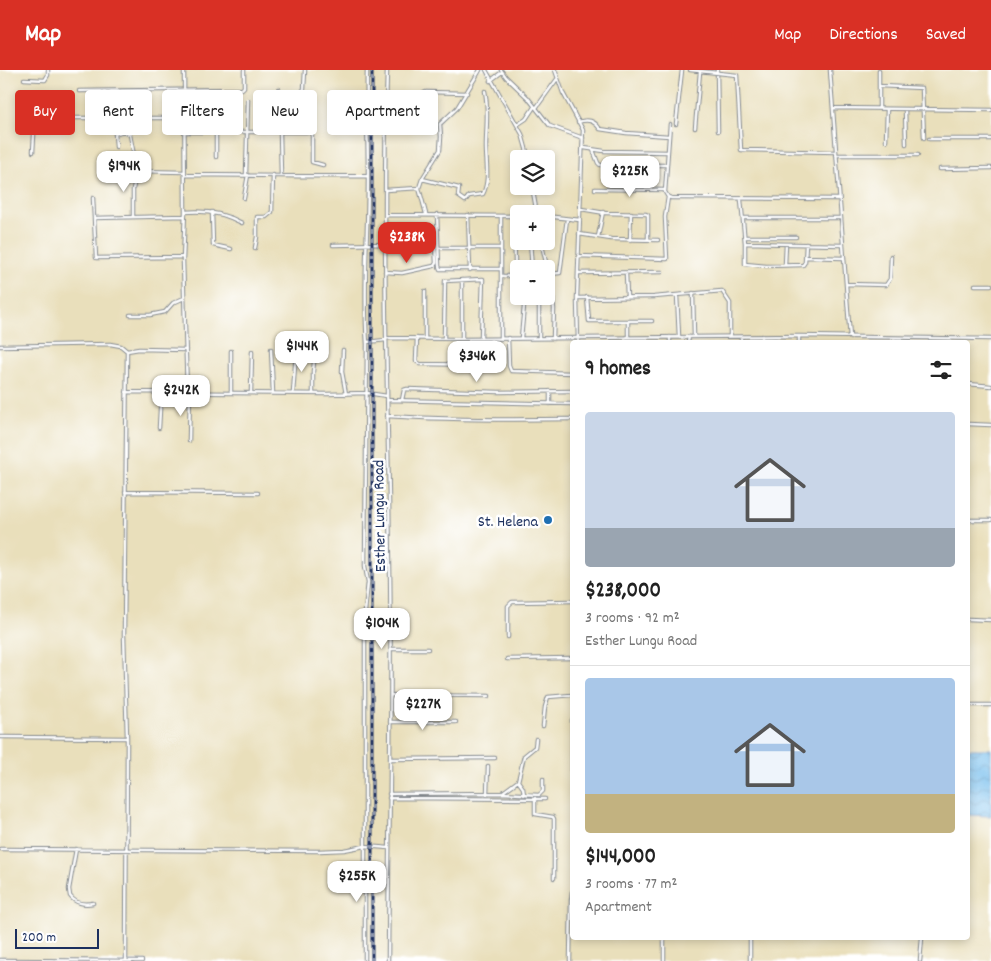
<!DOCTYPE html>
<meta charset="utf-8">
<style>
:root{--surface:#fff;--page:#f6f6f6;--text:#222;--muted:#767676;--line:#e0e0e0;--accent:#d93025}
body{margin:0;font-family:Dekko,sans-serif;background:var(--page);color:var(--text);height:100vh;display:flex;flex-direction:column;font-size:19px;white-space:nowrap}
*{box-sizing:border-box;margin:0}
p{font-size:16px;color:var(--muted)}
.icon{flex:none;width:28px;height:28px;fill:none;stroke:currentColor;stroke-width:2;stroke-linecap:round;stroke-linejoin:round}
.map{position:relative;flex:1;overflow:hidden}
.side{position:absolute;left:570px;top:270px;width:400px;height:600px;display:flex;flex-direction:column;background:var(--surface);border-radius:5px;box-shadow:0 2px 8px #0003}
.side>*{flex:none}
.banner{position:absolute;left:15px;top:20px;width:475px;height:45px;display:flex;gap:10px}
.tools{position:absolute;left:510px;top:80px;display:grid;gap:10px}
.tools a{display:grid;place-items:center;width:45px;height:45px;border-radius:5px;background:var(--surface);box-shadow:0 2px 8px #0003;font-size:25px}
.scale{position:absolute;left:15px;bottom:12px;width:84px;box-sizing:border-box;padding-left:5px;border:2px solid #1b2f5e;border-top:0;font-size:14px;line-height:18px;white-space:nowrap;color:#1b2f5e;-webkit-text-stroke:4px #fff;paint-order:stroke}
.price{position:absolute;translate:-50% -42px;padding:0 11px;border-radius:10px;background:#fff;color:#222;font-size:16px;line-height:32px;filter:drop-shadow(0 1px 2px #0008)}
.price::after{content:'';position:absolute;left:50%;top:30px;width:15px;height:11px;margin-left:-8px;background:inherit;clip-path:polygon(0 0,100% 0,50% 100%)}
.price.selected{background:var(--accent);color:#fff}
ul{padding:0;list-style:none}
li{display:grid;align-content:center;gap:10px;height:265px;padding:0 15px}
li+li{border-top:1px solid var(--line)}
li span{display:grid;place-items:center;height:155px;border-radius:5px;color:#555}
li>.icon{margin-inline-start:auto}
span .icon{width:90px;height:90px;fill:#fffc;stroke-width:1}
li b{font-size:21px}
h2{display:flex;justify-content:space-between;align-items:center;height:60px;padding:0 15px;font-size:21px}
.tag{padding:0 18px;border-radius:5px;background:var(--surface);box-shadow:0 2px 8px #0003;font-size:18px;line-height:45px}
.tag.selected{background:var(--accent);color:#fff}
header{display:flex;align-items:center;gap:30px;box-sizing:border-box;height:70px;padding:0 25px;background:var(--accent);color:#fff}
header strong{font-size:24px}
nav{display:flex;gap:28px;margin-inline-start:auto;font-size:18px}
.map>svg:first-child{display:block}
.water{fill:url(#water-waves);stroke:#4876a6}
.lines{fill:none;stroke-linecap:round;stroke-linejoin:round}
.minor-casing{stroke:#82878c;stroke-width:4.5}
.minor{stroke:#fff;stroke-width:2.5}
.rail-casing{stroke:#1b2f5e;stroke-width:3}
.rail{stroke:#fff;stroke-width:1;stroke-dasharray:4;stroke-linecap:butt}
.poi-dot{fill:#1f6fb2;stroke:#fff;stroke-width:2}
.labels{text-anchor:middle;stroke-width:5;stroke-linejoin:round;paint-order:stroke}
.street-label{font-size:16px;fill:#1b2f5e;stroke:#fff}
.poi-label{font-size:16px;fill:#1b2f5e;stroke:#fff;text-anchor:end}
</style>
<header>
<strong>Map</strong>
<nav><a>Map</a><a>Directions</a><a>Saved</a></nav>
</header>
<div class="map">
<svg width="991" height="891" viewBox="0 0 991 891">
<defs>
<pattern id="water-waves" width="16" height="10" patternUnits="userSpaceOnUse" patternTransform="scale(1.25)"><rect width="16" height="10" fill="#75bded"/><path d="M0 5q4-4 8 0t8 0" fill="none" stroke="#5f9ac3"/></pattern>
</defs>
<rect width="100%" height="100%" fill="#fff"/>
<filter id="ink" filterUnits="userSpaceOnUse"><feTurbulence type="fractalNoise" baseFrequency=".02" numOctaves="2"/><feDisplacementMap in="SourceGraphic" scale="10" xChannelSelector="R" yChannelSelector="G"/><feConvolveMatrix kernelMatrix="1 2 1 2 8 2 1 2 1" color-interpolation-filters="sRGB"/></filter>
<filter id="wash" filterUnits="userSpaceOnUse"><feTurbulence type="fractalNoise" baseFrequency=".0096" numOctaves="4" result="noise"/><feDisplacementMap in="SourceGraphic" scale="20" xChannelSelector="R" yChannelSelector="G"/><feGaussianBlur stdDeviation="1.12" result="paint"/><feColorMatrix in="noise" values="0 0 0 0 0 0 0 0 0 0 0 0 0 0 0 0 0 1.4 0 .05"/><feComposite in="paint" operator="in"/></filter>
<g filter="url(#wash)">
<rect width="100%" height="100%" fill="#e9dfbb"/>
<path class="water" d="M968 679H991V746L968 745Z"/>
</g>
<g filter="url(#ink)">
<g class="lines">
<defs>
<path id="minor" d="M184 0 185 142 183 190 187 322
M387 0C382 166 388 331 390 497 392 628 389 760 388 891
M486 0 522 64 529 89
M501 0 506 7 528 28 550 56 583 68
M555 0 563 23 583 60 577 228 578 272
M690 0 737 5 741 80 836 82
M717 0 718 61
M830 0 850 268
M24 9 45 10 48 5V0
M490 11 502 2
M879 16 922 18 924 68
M279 19 281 105
M303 20 304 19 305 0
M79 21 242 19 244 17V0
M386 26C395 26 420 27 426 22L467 23
M536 38 557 9
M833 38 991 40
M879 38V0
M905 39 906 74
M105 48V21
M114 48 116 77
M578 52C588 49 594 50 600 59L626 63 669 66
M670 54 665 122 668 127 671 128 839 129
M676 54 682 0
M517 55 526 49 534 37
M695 58 700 2
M184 62H309L312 65V92L323 95
M115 64 123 61 130 65 137 101 133 119V147
M929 69H991
M886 71 887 39
M584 78 604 81 668 82
M593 80 598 93 600 95H667
M33 82 35 48H184
M836 85H918
M216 87V62
M940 99 991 98
M137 101 185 102
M185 105C246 105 307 107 368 106
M246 105 248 30
M422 109 459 118 458 126 465 131 469 126 483 124C490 110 486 93 486 77 486 57 489 40 485 21
M532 116 537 144
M595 119 665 120
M385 120 419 118
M93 128 96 188 183 187
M244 128 248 105
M741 130 745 173 842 175
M581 139 605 143 646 144 648 145V170
M185 142C205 140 224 143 242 153
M212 142 213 175 231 179
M426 144 419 118 422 109 440 80 441 67 440 54 457 38 480 0
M437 144 439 196 440 199H500
M385 145 519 146
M468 145 470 200
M501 146V269
M514 146 515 193 517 206H519
M546 146 580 150
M94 148 185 146
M743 148H841
M579 164 611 169 658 170
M598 167 603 142
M745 167H796
M630 170 631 143
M530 171 532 199
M541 171 552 218 554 239 553 269
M745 173V194L766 196 803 195 805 192 806 174
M333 175 384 174
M255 178 257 167V147H266L272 142 273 105
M438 178H501
M579 186 667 189 665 147 668 127
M805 187 844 188
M785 195 786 174
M385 202 402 203 434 196 436 193 435 174 428 173
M578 203 662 202
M626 203 627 227
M549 204 560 203 567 149
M501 206H517
M846 214 886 215 890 209 891 186
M975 215H991
M693 223 694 266
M677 225 679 267
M587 227 589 251H652
M577 228 654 227 722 221 730 233V266
M525 230 538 231 539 233V268
M130 245H150L165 242 173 233 184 228
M628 251V267
M799 266V272
M386 268 462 269 799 266 991 269
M417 268 416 291 420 294 490 295 492 291 491 269
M425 268V221
M508 268 509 296 511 301 572 303
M521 268 525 226
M444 269 445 211 483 209 481 268
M462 269V210
M367 272 386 270
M670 272V267
M688 272 689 267
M741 272V267
M762 272V266
M0 276 110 274 121 276 127 281 124 565 127 668 126 890
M271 279 273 323
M343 280 342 302 346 324
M127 281 139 279 186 280
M231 281V322
M968 314 991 316
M126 322 327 324 367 323 387 326
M251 322 252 282
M293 323 296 282 300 281 313 282 315 284 313 301V323
M387 330 572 334
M402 330 404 320 407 319 499 322 572 321
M550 334V321
M387 346C449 350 510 350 572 349
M968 354 991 355
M159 358 161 322
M189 371 190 322
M125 422 258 423
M968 450H991
M968 549 991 550
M508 567V536L512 532 572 531
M391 579H428
M507 589 572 588
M391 625 489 626
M968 635H991
M572 650V716
M390 652H456
M543 656 545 637 548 627 572 625
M0 667 127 668
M390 689 495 688
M518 711 523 718 524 725
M503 722 518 711 524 686 535 677 536 669
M389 724 502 723 539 725 543 721V709
M487 724 488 696
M389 728 545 729
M535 728V744L553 747 554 749V808
M0 779 319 781 344 780 365 776 389 778
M76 779 69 819 70 826C75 833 84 835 93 833
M664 868V891
M750 868V891
M0 890 142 891
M365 891V542L368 512 365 496 367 274C363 218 368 162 368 106 368 71 366 36 367 0
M570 891 571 830 572 822
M920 891 922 868"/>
</defs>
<use href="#minor" class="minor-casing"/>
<use href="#minor" class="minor"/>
<defs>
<path id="rail" d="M372 891V0"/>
</defs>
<use href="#rail" class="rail-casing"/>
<use href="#rail" class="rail"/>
</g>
</g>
<circle class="poi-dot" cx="548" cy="450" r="5"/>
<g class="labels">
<g class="street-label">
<text transform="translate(378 446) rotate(-91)" y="6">Esther Lungu Road</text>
</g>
<g class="poi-label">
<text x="538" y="456">St. Helena</text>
</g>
</g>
</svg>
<div class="tools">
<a><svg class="icon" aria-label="layers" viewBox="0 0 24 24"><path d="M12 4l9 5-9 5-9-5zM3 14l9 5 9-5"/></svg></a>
<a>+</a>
<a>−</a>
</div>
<div class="scale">200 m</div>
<b class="price" style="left:124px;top:123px">$194K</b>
<b class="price" style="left:630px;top:128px">$225K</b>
<b class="price selected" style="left:407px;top:194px">$238K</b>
<b class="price" style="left:302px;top:303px">$144K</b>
<b class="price" style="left:477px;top:313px">$346K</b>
<b class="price" style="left:181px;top:347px">$242K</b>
<b class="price" style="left:382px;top:580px">$104K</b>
<b class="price" style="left:423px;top:661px">$227K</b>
<b class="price" style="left:357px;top:833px">$255K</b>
<div class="banner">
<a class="tag selected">Buy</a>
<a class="tag">Rent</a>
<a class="tag">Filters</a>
<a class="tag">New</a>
<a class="tag">Apartment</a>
</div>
<section class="side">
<h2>9 homes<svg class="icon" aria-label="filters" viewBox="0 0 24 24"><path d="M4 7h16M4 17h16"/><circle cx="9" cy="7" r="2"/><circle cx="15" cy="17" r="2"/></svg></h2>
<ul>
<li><span style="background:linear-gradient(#c9d6e8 75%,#9aa5b1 0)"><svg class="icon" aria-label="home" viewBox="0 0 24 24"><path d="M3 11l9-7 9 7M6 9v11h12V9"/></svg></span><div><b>$238,000</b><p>3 rooms · 92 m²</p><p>Esther Lungu Road</p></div></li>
<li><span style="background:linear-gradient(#a9c7e8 75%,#c2b280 0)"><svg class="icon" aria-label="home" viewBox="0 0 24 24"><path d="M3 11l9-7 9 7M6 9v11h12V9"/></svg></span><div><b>$144,000</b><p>3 rooms · 77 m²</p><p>Apartment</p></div></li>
</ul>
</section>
</div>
